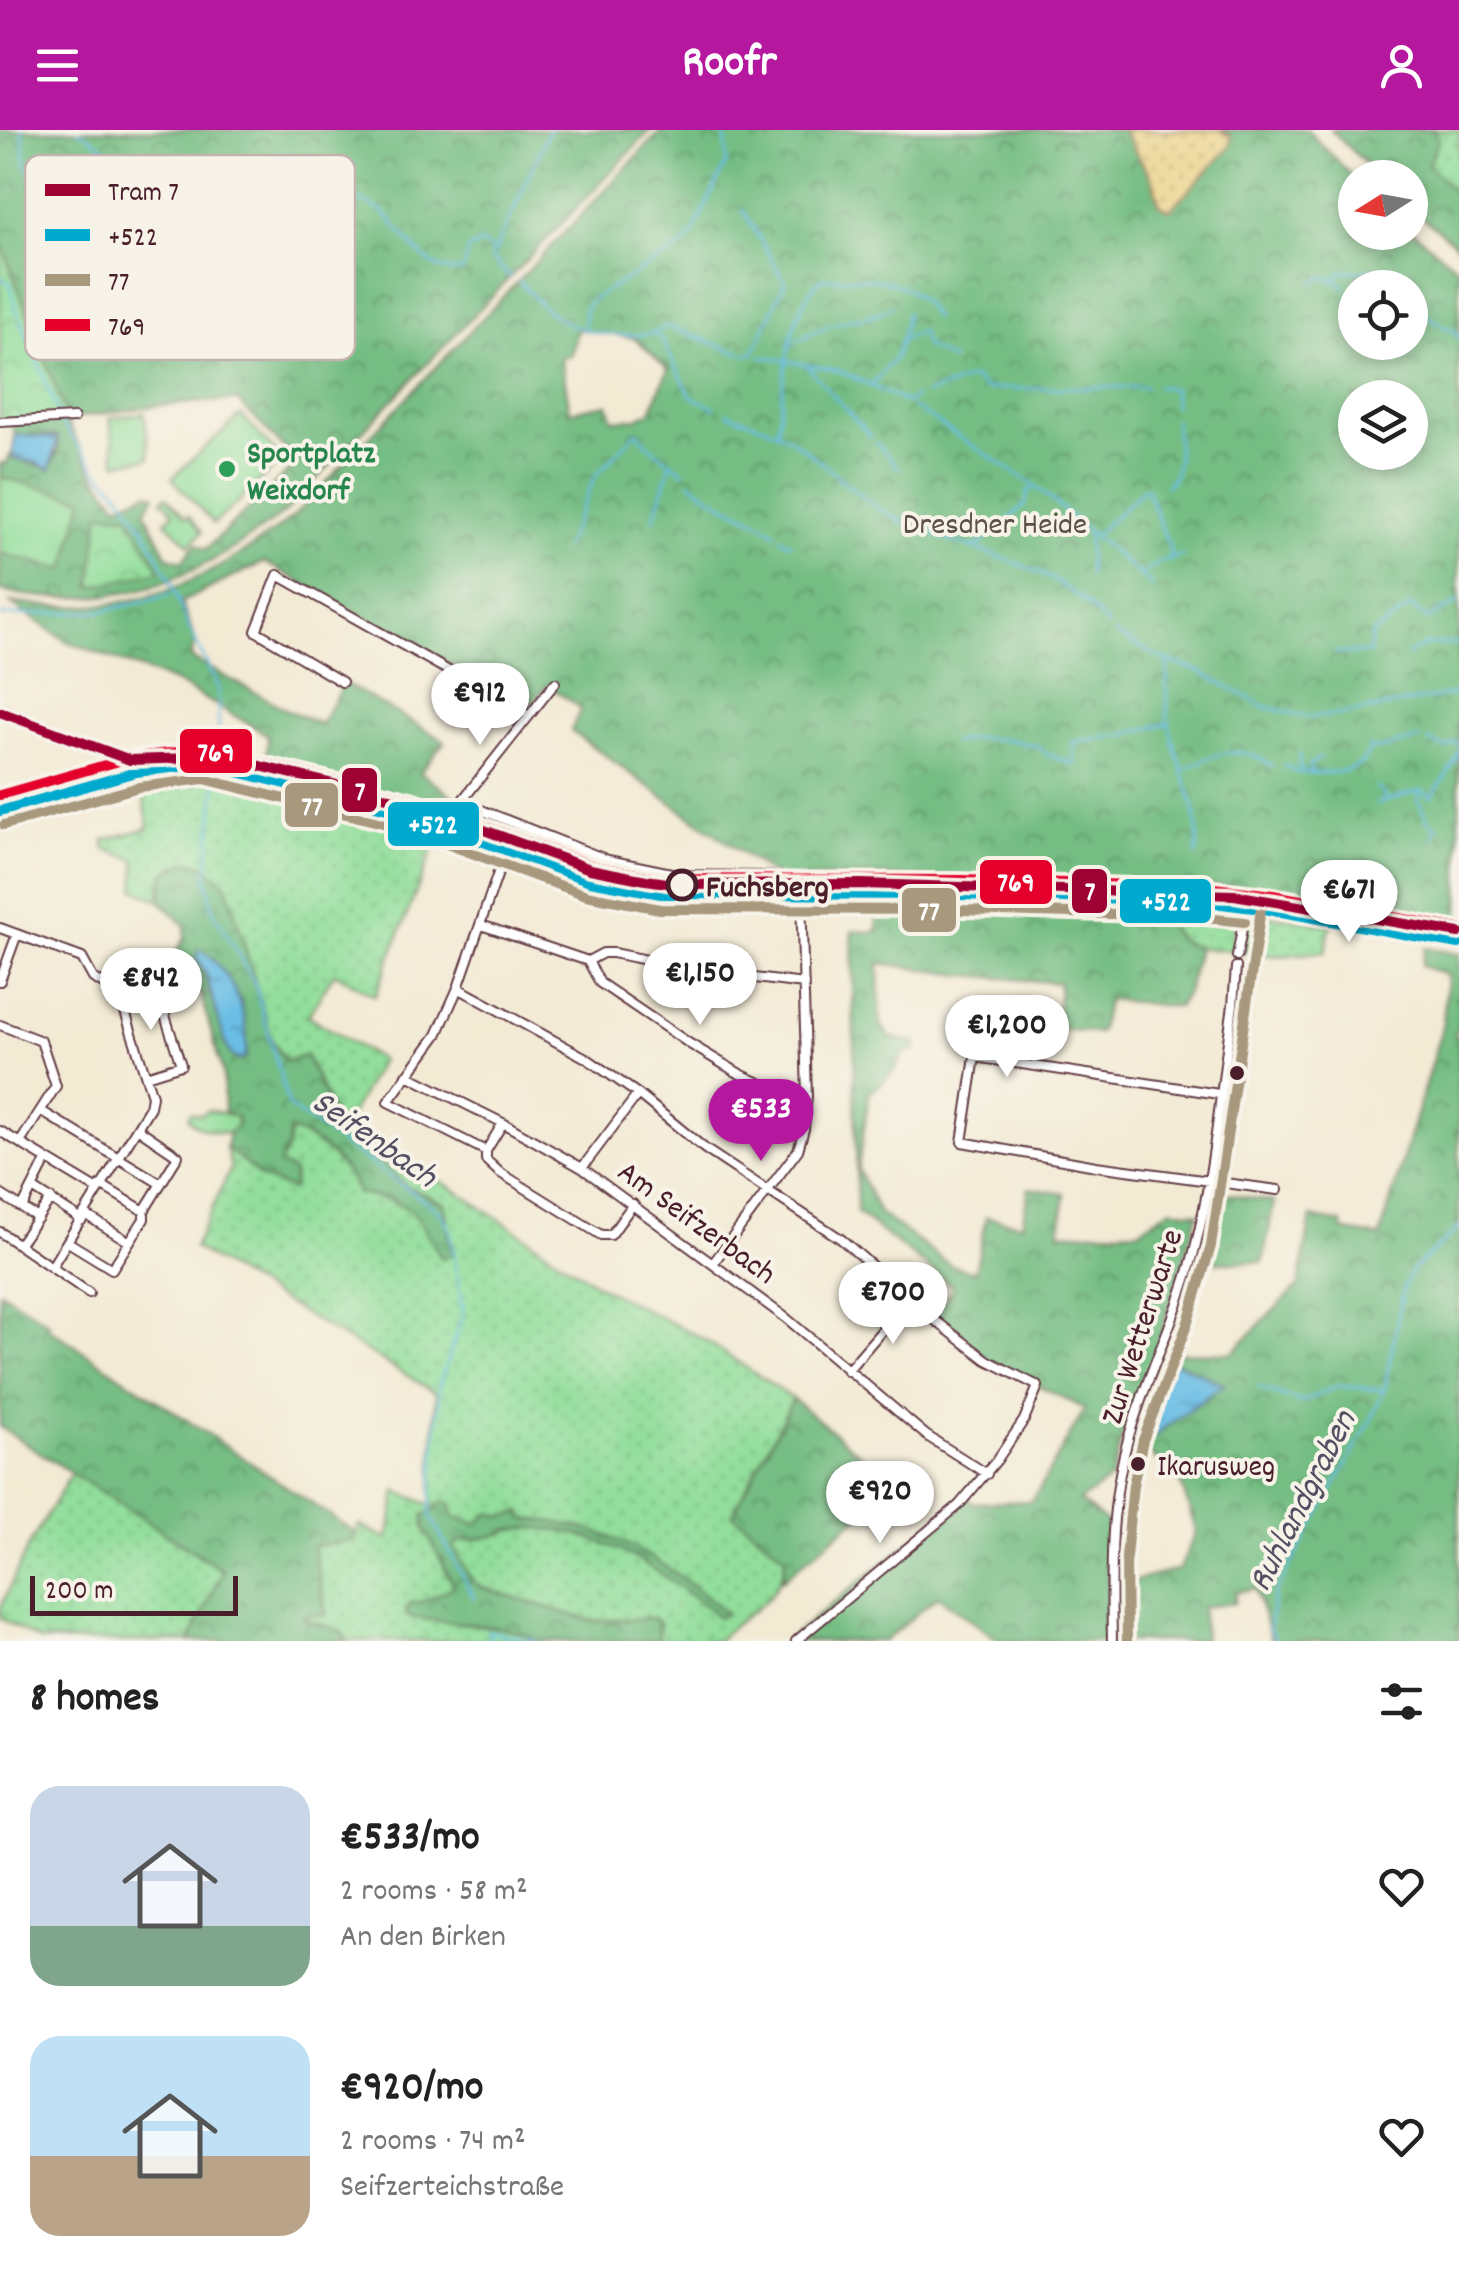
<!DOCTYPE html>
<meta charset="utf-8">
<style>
:root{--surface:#fff;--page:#f6f6f6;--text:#222;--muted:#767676;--accent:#b5179e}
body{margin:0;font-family:Dekko,sans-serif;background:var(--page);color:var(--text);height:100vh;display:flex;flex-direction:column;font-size:38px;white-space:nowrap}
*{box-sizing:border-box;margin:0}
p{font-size:32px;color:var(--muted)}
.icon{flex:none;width:55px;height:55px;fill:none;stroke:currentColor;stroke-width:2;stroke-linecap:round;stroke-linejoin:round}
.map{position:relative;height:1511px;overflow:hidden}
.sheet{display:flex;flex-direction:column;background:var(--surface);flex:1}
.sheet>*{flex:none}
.needle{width:65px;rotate:259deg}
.controls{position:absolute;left:1338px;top:30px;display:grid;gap:20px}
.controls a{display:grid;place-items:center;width:90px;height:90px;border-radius:50%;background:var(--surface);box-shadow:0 5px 15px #0003;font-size:50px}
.scale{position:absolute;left:30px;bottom:25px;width:208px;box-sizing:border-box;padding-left:10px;border:5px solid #4a1f2b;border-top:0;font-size:28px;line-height:35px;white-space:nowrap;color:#4a1f2b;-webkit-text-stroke:8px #f7f3e8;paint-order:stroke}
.price{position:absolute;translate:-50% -85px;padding:0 22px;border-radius:35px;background:#fff;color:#222;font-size:32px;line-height:65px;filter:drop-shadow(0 2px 5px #0008)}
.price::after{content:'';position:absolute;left:50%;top:60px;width:30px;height:22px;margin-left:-15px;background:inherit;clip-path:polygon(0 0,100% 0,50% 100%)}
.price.on{background:var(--accent);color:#fff}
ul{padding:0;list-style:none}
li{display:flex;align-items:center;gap:30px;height:250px;padding:0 30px}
li span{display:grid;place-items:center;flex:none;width:280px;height:200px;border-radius:30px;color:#555}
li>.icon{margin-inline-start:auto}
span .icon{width:120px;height:120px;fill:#fffc;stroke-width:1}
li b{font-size:42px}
h2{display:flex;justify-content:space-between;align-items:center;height:120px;padding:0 30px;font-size:42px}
header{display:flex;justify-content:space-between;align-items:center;height:130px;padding:0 30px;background:var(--accent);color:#fff;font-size:45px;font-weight:700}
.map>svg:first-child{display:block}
.grass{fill:url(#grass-dots);stroke:#6e7e63;stroke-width:2.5}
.forest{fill:url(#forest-crowns);stroke:#606e57;stroke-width:2.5;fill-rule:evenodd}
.sand{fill:url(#sand-dots);stroke:#9c7c64;stroke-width:2.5}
.park{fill:url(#park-crowns);stroke:#6e7e63;stroke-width:2.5}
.garden{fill:#92de9b;stroke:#6e7e63;stroke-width:2.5}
.water{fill:url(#water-ripples);stroke:#5a6e88;stroke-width:2.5}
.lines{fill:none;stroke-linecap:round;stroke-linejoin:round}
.stream{stroke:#6abee6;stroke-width:2.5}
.minor-casing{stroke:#633d44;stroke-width:12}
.secondary-casing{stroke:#633d44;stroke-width:16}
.minor{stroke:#fff;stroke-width:8}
.secondary{stroke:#fde4d0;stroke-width:11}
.bus-1-casing{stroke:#f7f3e8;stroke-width:18}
.bus-2-casing{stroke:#f7f3e8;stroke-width:18}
.bus-3-casing{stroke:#f7f3e8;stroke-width:18}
.bus-1{stroke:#00a9ce;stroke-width:10}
.bus-2{stroke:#a8997e;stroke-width:10}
.bus-3{stroke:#e4002b;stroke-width:10}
.tram-1-casing{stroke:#f7f3e8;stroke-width:18}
.tram-1{stroke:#9e0234;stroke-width:10}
.leisure-dot{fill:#2e9e5b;stroke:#f7f3e8;stroke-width:4}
.stop-dot{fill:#f7f3e8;stroke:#4a1f2b;stroke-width:5}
.bus-dot{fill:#4a1f2b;stroke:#f7f3e8;stroke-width:4}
.labels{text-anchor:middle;stroke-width:8;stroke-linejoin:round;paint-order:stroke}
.bus-label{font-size:30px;fill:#4a1f2b;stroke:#f7f3e8;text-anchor:start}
.leisure-label{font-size:32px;font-weight:bold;fill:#27864d;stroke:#f7f3e8;text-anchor:start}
.park-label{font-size:32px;fill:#5c4f47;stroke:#f7f3e8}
.stop-label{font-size:32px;font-weight:bold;fill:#4a1f2b;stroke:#f7f3e8;text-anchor:start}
.street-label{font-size:32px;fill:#4a1f2b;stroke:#f7f3e8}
.water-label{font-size:35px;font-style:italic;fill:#544f63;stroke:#f7f3e8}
.key{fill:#f7f3e8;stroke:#c3b3af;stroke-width:2.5}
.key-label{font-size:28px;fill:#4a1f2b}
.line-badge{stroke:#f7f3e8;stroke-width:4}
.badge-label{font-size:28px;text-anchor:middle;font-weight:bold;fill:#fff}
</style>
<header><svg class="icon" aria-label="menu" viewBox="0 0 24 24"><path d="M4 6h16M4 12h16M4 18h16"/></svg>Roofr<svg class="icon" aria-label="person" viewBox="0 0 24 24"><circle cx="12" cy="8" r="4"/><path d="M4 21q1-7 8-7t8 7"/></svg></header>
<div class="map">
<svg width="1459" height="1511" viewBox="0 0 1459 1511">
<defs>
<pattern id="grass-dots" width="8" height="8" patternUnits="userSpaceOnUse" patternTransform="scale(2.5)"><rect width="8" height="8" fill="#92de9b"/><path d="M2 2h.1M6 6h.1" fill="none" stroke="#7fbe86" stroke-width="1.8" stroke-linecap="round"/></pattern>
<pattern id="forest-crowns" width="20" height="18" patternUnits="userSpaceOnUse" patternTransform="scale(2.5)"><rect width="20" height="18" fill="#75bd83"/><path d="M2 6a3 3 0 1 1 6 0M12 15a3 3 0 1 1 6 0" fill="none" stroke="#62996b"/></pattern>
<pattern id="sand-dots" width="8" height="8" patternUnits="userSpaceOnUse" patternTransform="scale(2.5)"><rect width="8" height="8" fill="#eeda9e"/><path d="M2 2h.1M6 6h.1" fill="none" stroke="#cebb88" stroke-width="1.8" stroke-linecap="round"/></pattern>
<pattern id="park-crowns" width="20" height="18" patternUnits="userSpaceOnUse" patternTransform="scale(2.5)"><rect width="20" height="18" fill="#92de9b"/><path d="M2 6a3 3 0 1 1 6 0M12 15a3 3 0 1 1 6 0" fill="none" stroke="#7fbe86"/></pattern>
<pattern id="water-ripples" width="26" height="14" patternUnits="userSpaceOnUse" patternTransform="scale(2.5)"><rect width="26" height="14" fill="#6abee6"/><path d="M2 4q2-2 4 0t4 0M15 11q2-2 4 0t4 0" fill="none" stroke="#599abb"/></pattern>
</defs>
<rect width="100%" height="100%" fill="#f7f3e8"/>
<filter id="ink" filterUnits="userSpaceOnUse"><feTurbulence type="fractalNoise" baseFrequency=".01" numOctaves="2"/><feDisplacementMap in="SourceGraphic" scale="20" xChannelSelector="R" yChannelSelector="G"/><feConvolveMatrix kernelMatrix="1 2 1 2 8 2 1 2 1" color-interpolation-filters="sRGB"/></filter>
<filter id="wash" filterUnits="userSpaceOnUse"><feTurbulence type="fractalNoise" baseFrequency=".0048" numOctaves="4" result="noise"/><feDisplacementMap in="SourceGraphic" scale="40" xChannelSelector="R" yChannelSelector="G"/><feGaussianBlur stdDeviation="2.25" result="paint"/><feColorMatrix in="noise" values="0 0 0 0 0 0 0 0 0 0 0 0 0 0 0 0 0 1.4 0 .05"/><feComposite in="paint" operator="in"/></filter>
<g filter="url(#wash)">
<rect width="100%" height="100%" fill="#f3ead4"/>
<path class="grass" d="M1433 0H1459V67L1428 35 1439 9Z
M196 641 222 643 440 701 375 866 334 843 308 886 381 930 346 993 460 1063 599 1156 705 1210 793 1269 733 1384 786 1427C777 1479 748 1477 717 1511H347L340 1501 304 1489 305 1485 326 1484 313 1416 355 1410 359 1395 388 1409 397 1361 431 1375 436 1263 194 1118 231 1038 226 1017 262 1048 292 1060 294 1042 278 1034 288 1017 290 1000C319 1009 347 1035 358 1064 414 1072 415 1080 441 1127L452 1125 444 1073 407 1057 336 990 306 926 286 931 161 753 160 771 135 759 136 730 105 719 104 710 149 698 141 652Z
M1180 780 1234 787 1233 821C1198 817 1175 821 1163 781Z
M1259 784 1331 794 1325 822 1278 826 1245 822 1249 795Z
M72 1342 223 1441 190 1511H40L0 1488V1479L27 1419Z"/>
<path class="forest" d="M0 0H651L287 380C197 452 116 483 0 461V423L65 439 83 370 0 347V333L6 334 11 324C19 334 38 332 50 340L59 317 56 306 15 305 12 292 65 289 94 343 118 375 149 362 155 365 145 381 168 427 182 431 196 414 206 419 298 332 237 270 160 275 67 289 0 110Z
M662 0H1122L1152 48 1160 74 1169 80 1203 45 1231 6 1220 0H1307L1355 49V102H1410V99L1459 139V797L1234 757 862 746 780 750 571 601 581 578 547 555 528 578 264 432 181 472 195 510 191 528 291 582 321 594 344 553 445 611 420 642 453 666 441 677 266 635 268 605 177 553 66 511 9 472C124 490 205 456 293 387ZM1355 158H1410V212H1355ZM577 199 634 208 668 239 651 281 637 288 613 290 608 274 570 281 561 227 571 226ZM1355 268H1410V322H1355Z
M1331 0H1433L1439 9 1428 35 1459 67V117L1410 77V48L1379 47Z
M189 731 206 737 227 755 273 914 286 931 306 926 336 990 407 1057 444 1073 452 1125 441 1128C415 1080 414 1072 358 1064 347 1035 319 1009 290 1000L288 1017 279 1034 294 1042 292 1060 262 1048 226 1017 229 1003 237 996 236 987 224 982 223 945 201 864 177 847 167 835 185 808V795L160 771 164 743ZM212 828 241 871 247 924 245 928 226 916 204 843Z
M877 768 1163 781C1169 800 1178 815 1198 817L1188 860 1177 877 1108 869 1099 903 1057 899 1059 853 963 845 879 833 880 893 891 908 916 912 915 922H904L895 940 869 964 858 1039 879 1083 950 1135 975 1142 986 1087 1022 1094 1029 1058 1065 1064 1060 1103 1139 1100 1172 1078 1198 1083 1152 1234 1123 1303 1111 1349 1079 1371 1108 1393 1107 1446 1124 1454 1180 1439 1196 1401 1181 1353 1142 1316 1223 1254 1165 1227 1167 1222 1232 1223 1299 1155 1311 1087 1342 1093V1100L1380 1107 1443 894 1447 845 1421 836 1425 818 1459 824V894L1455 906 1459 908V1511H1272L1255 1459 1235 1462V1473L1202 1477 1204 1511H1000L938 1466 884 1511H786L965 1367 974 1373 1032 1371 1085 1279 987 1230 932 1188 953 1157 857 1083 852 801 877 802Z
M1213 1061 1274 1072 1263 1132H1196Z
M0 1161 49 1193 47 1197 356 1403 355 1410 313 1416 326 1485H306L304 1489 340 1501 347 1511H190L223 1440 0 1297Z
M793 1269 897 1355 782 1450 786 1427 733 1384Z
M444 1372H449L453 1386 476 1394 491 1383 502 1387 521 1382 524 1389C610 1394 662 1429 726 1483L719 1487C660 1439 591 1390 511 1399 501 1401 506 1402 497 1405 485 1409 471 1409 459 1411L454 1417 470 1447 480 1457 592 1491 653 1488 660 1494 658 1511H537C519 1495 438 1492 409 1487L406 1478 411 1473 422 1472 454 1456 424 1397V1385Z"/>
<path class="sand" d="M1122 0H1220L1231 6 1230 17 1170 80 1160 75 1152 48Z"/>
<path class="park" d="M0 111 67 289 0 292Z
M100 383 128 385 160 441 91 457Z
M208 980 236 986 237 996 229 1003C214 1002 196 1000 188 987L191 982 200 985Z"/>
<path class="garden" d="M144 283 150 328 116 333 110 288Z
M241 285 283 330 214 394 172 348Z
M0 347 83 369 65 440 0 423Z
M166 366 186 387 189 385 202 402 190 415 165 391 174 382 162 370Z"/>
<path class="water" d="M15 305 58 308 50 340 37 333 12 328Z
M199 819C232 839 253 891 245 928L239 930 232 926 226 916 205 843 196 828Z
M1165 1227 1224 1254 1135 1320 1134 1309Z"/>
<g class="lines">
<path class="stream" d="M22 0 26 35 35 48 63 62
M78 0C101 12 118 32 143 40 204 59 271 35 332 60 349 67 374 73 387 86 406 105 430 149 462 140L468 119 482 113 490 118 493 130 510 147
M69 68 148 111 164 110
M172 110 238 120 244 167
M495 122 549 0
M1382 142 1395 153 1408 158
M0 148 10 153 16 178 59 285
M1335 150 1346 157
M519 151C531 164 544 180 559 189 583 204 626 209 653 203L661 208 691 266 715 278
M1313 152 1322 147 1335 150 1341 142 1375 140
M1410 161C1419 181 1436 194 1456 202L1459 209
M584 199 585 178 591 170 684 115 692 106 727 31 725 0
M653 203 667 196 740 223 750 225 754 222 785 152 743 80
M901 210 907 183
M792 214C808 204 826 195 845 191 863 187 875 187 892 176
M761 226 840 241 907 273 915 267
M805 234 871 307
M872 254 895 228 901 210 921 201 926 217 952 230
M1157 256 1173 259 1174 276
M926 264 973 248 985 259 1146 257
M913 277 1035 356 1153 456
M727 283C748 291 772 297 790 309 829 334 857 370 901 391 975 427 1052 427 1108 496
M61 292 98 341 119 362 145 400 170 449 188 496 218 557 219 624
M777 303C783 260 786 179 821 149 864 146 912 145 934 188
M876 313 899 338
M690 351C715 374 748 383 776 403
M1166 356C1184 338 1176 313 1175 290
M654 389 671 333
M1088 402 1089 446
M1096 404 1146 357 1171 422 1168 431
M781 408 791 414
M565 417 594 348 637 301 649 316 684 342
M975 418 1025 375 1028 361 1034 357
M1140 445 1160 432 1182 426
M0 486 103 481 170 465
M1114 503 1160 528 1201 542 1265 577 1308 587 1345 584 1459 563
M1335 523H1369L1371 505 1411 476 1427 489 1459 472
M1407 525 1425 515 1459 513
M1168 531C1167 552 1165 574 1169 594 1176 633 1205 686 1196 725
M1428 611 1446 618 1456 612 1459 614
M952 613 975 608 1010 610 1040 617 1046 624 1074 634 1073 612 1123 605 1169 593
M1300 623 1299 636 1303 640
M1282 636 1290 637 1294 642C1317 643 1364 649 1369 618L1379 619 1421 609
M1183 640C1216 623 1241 612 1272 636
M217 641 207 747 213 781 255 854 289 977 441 1082 450 1100 463 1184 440 1252 430 1385 474 1468
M1311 641 1310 635 1320 627
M1376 657 1382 662 1385 670
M1421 660 1418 670 1428 691 1437 697 1433 708
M1376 674 1421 660 1432 667C1441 649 1455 638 1459 620
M1258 1256 1264 1260 1302 1272 1339 1256 1384 1260
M527 1508 535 1511
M492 1511 488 1501 522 1508
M1276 1511 1269 1498 1274 1465 1371 1290 1384 1260 1404 1156 1412 1140 1459 1098"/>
</g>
</g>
<g filter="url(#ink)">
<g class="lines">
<defs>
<path id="minor" d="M0 292 74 288
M342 552 256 501 278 445 529 586
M0 582 123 629 136 642
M461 672 608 730 681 745 780 746
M437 693 443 682 461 672 555 553
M481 795 588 831
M0 798 82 828 93 848 119 863 152 966 150 977 52 1136
M1237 826 1246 777
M588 831 600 853 690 914 740 944 784 964 807 966
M588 831 603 823H613L705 842 804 854
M0 851 17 804
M458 858 586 928 638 964 705 1019 841 1109 932 1188 987 1230 1038 1256 1024 1290 997 1330 959 1375 796 1511
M122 871 157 861 181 935 146 946
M0 895 41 911 56 956 21 1011
M407 945 503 993 582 1038 786 1188 927 1306 987 1344
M1219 964 975 927 962 1012 1096 1036 1278 1060
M41 981 161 1054
M503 993 486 1021V1030L499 1042 601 1105H611L633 1074
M0 1001 98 1060
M486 1021 388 972 437 905 458 858 506 720
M582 1038 638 964
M101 1055 144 1081
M34 1059 82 1090
M0 1064 38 1088
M22 1078 47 1029
M86 1085 128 1111
M0 1102 89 1163
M68 1112 112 1139 144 1089V1081L178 1026 137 998
M19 1114 51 1069
M714 1132 798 1020 804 999 807 966 801 765
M847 1241 910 1168
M1112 1511C1111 1442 1109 1373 1129 1306 1148 1242 1179 1182 1195 1118 1215 1039 1221 955 1233 875L1236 837"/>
<path id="secondary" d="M0 681 136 642 205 634 407 684 590 751 661 764 961 765 1205 772 1270 780 1459 814"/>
</defs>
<use href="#minor" class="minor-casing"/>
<use href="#secondary" class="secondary-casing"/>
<use href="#minor" class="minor"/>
<use href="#secondary" class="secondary"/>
<defs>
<path id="bus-1" d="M0 681 136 642 205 634 407 684 590 751 661 764 961 765 1205 772 1270 780 1459 814"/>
<path id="bus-2" d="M4 695 139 657 204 649 403 698 586 765 660 779 961 780 1185 786 1245 792
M1127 1511 1126 1427 1133 1355 1143 1310 1187 1195 1211 1116 1261 779"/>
<path id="bus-3" d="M0 665 133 627 206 619 411 669 594 736 662 749 961 750 1205 757 1273 765 1459 799"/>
</defs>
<use href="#bus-1" class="bus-1-casing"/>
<use href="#bus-2" class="bus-2-casing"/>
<use href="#bus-3" class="bus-3-casing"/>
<use href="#bus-1" class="bus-1"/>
<use href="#bus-2" class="bus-2"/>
<use href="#bus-3" class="bus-3"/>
<defs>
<path id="tram-1" d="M0 582 130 630 223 627 411 673 590 739 646 750 681 755 862 754 1234 765 1459 803"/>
</defs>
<use href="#tram-1" class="tram-1-casing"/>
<use href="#tram-1" class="tram-1"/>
</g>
</g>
<circle class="leisure-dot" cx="227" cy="339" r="10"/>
<circle class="stop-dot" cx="682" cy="755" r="14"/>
<g class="bus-dot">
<circle cx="1237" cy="943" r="9"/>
<circle cx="1138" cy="1334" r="9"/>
</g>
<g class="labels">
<g class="bus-label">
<text x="1157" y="1345">Ikarusweg</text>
</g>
<g class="leisure-label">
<text x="247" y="332">Sportplatz<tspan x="247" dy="37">Weixdorf</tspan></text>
</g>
<g class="park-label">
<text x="995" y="403">Dresdner Heide</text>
</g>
<g class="stop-label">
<text x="706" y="766">Fuchsberg</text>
</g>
<g class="street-label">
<text transform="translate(698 1091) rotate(36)" y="11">Am Seifzerbach</text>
<text transform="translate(1140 1196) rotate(-72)" y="11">Zur Wetterwarte</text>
</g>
<g class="water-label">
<text transform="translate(376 1007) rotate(35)" y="12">Seifenbach</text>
<text transform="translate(1300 1370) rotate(-63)" y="12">Ruhlandgraben</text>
</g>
</g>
<rect x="25" y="25" width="330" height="205" rx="15" class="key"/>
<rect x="45" y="54" width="45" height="12" fill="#9e0234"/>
<rect x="45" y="99" width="45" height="12" fill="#00a9ce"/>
<rect x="45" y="144" width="45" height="12" fill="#a8997e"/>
<rect x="45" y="189" width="45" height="12" fill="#e4002b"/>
<g class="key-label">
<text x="108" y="70">Tram 7</text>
<text x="108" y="115">+522</text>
<text x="108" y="160">77</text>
<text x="108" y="205">769</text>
</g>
<g class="line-badge">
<rect x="178" y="597" width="76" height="48" rx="10" fill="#e4002b"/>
<rect x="340" y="636" width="39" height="48" rx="10" fill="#9e0234"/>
<rect x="283" y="651" width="57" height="48" rx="10" fill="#a8997e"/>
<rect x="386" y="670" width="95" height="48" rx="10" fill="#00a9ce"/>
<rect x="978" y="728" width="76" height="48" rx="10" fill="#e4002b"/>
<rect x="1070" y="737" width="39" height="48" rx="10" fill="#9e0234"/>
<rect x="1118" y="747" width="95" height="48" rx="10" fill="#00a9ce"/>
<rect x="900" y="756" width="58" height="48" rx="10" fill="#a8997e"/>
</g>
<g class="badge-label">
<text x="216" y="631">769</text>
<text x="360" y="670">7</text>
<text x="312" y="685">77</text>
<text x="433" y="703">+522</text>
<text x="1016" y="761">769</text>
<text x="1090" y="770">7</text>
<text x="1166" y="780">+522</text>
<text x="929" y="790">77</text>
</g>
</svg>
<div class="controls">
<a><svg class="needle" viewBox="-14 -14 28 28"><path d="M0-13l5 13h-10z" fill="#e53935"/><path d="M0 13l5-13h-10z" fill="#767676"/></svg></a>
<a><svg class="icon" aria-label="locate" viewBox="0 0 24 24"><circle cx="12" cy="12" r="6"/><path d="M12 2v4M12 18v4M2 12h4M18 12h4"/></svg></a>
<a><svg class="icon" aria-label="layers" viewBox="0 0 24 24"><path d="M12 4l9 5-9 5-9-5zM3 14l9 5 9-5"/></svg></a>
</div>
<div class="scale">200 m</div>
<b class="price" style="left:480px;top:618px">€912</b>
<b class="price" style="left:1349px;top:815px">€671</b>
<b class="price" style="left:700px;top:898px">€1,150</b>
<b class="price" style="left:151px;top:903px">€842</b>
<b class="price" style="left:1007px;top:950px">€1,200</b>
<b class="price on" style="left:761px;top:1034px">€533</b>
<b class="price" style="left:893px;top:1217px">€700</b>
<b class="price" style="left:880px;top:1416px">€920</b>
</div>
<section class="sheet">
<h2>8 homes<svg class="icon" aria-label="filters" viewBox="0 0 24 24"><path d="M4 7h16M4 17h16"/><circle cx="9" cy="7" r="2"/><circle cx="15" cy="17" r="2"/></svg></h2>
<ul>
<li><span style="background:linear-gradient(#c9d6e8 70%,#7fa58c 0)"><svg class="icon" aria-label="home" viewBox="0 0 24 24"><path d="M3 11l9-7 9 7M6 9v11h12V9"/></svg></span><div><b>€533/mo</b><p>2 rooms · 58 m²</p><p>An den Birken</p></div><svg class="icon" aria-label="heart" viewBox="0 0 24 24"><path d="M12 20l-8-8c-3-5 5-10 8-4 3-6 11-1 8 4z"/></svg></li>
<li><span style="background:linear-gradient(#bfe0f5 60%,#b9a48a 0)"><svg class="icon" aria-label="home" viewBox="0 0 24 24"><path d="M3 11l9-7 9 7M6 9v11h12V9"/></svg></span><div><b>€920/mo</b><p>2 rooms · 74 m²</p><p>Seifzerteichstraße</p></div><svg class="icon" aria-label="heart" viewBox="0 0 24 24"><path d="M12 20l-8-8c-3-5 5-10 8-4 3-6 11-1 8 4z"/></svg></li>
</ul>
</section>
